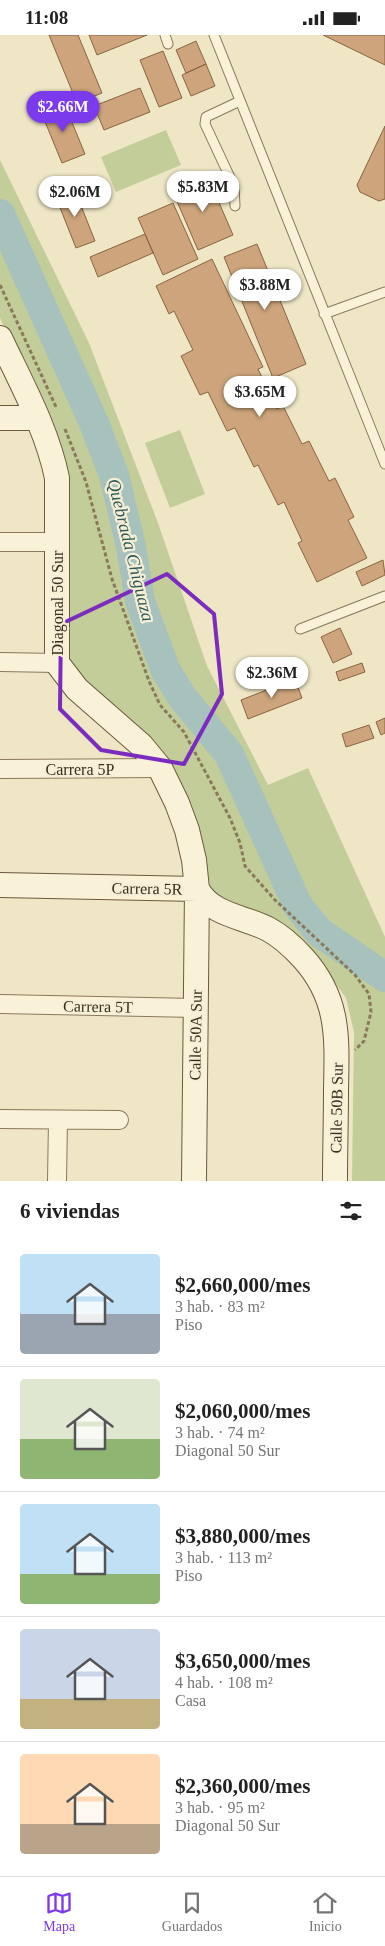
<!DOCTYPE html>
<html lang="es">
<meta charset="utf-8">
<style>
:root{--surface:#fff;--page:#f2f2f2;--text:#222;--muted:#767676;--line:#e0e0e0;--accent:#7c3aed}
body{margin:0;font-family:Georgia,serif;background:var(--page);color:var(--text);height:100vh;display:flex;flex-direction:column;font-size:19px;white-space:nowrap}
*{box-sizing:border-box;margin:0}
p{font-size:16px;color:var(--muted)}
.icon{flex:none;width:28px;height:28px;fill:none;stroke:currentColor;stroke-width:2;stroke-linecap:round;stroke-linejoin:round}
.map{position:relative;height:1146px;overflow:hidden}
.sheet{display:flex;flex-direction:column;background:var(--surface);flex:1}
.sheet>*{flex:none}
.price{position:absolute;translate:-50% -42px;padding:0 11px;border-radius:18px;background:#fff;color:#222;font-size:16px;line-height:32px;filter:drop-shadow(0 1px 2px #0008)}
.price::after{content:'';position:absolute;left:50%;top:30px;width:15px;height:11px;margin-left:-8px;background:inherit;clip-path:polygon(0 0,100% 0,50% 100%)}
.price.selected{background:var(--accent);color:#fff}
ul{padding:0;list-style:none}
li{display:flex;align-items:center;gap:15px;height:125px;padding:0 20px}
li+li{border-top:1px solid var(--line)}
li span{display:grid;place-items:center;flex:none;width:140px;height:100px;border-radius:5px;color:#555}
li>.icon{margin-inline-start:auto}
span .icon{width:60px;height:60px;fill:#fffc;stroke-width:1}
li b{font-size:21px}
h2{display:flex;justify-content:space-between;align-items:center;height:60px;padding:0 20px;font-size:21px}
.status{display:flex;justify-content:space-between;align-items:center;height:35px;padding:0 25px;background:var(--surface);direction:ltr}
.status svg{height:14px;fill:currentColor}
.tabs{display:flex;justify-content:space-around;align-items:center;height:70px;border-top:1px solid var(--line);background:var(--surface);font-size:14px;color:var(--muted)}
.tabs a{display:grid;justify-items:center;gap:2px}
.tabs .selected{color:var(--accent)}
.map>svg:first-child{display:block}
.green{fill:#c2cd99}
.lines{fill:none;stroke-linecap:round;stroke-linejoin:round}
.river{stroke:#a7c2bc;stroke-width:30}
.building{fill:#cda47b;stroke:#896441}
.lane-casing{stroke:#8a785b;stroke-width:11}
.street-casing{stroke:#8a785b;stroke-width:20}
.secondary-casing{stroke:#6c593e;stroke-width:26}
.path{stroke:#8a785b;stroke-width:3;stroke-dasharray:4 2.5;stroke-linecap:butt}
.lane{stroke:#f9f2d9;stroke-width:9}
.street{stroke:#f9f2d9;stroke-width:18}
.secondary{stroke:#f9f2d9;stroke-width:24}
.marked{fill:none;stroke:#7b2cbf;stroke-width:4;stroke-linejoin:round}
.labels{text-anchor:middle;stroke-width:4.5;stroke-linejoin:round;paint-order:stroke}
.street-label{font-size:16px;fill:#3a2e1f;stroke:#f6efd5}
.water-label{font-size:18px;font-style:italic;fill:#2e595a;stroke:#f6efd5}
</style>
<div class="status"><b>11:08</b><svg viewBox="0 0 49 12"><path d="M0 12V9h3v3zM5 12V6h3v6zM10 12V3h3v9zM15 12V0h3v12zM26 1h20v11H26zM47 4h2v5h-2z"/></svg></div>
<div class="map">
<svg width="385" height="1146" viewBox="0 0 385 1146">
<rect width="100%" height="100%" fill="#eee6c5"/>
<path class="green" d="M166 95 181 130 116 157 101 122Z
M0 125 89 308 158 488 207 631 268 750 308 733 385 902V1146H352L354 997 346 963 318 924 221 865 212 856 206 841 190 781 82 646 66 620V545L23 333 0 283Z
M180 395 205 459 170 473 145 408Z"/>
<g class="lines">
<path class="river" d="M0 179 94 388 114 440 131 512 140 566 165 634 182 662 229 719 298 871 319 897 385 942"/>
</g>
<path class="building" d="M49 0H78L102 58 77 68Z
M89 0H147L97 20Z
M323 0H385V30Z
M196 6 206 29 186 38 176 15Z
M163 16 182 63 159 72 140 25Z
M206 29 215 51 191 61 182 40Z
M140 53 150 77 104 95 94 71Z
M64 68 85 119 62 128 41 77Z
M385 91V164L379 166 360 157 357 150Z
M208 142 233 200 198 215 173 157Z
M74 153 95 206 76 213 55 160Z
M173 168 198 224 163 240 138 183Z
M145 199 153 218 98 242 90 222Z
M257 209 306 329 273 343 224 222Z
M212 224 263 332 258 334 277 374 283 371 302 409 309 406 329 446 335 443 354 482 348 485 367 523 317 547 298 508 302 506 284 467 278 470 258 430 254 432 235 393 227 396 208 357 200 360 181 321 193 315 174 276 169 279 156 251Z
M383 525 385 540 362 551 356 537Z
M340 593 352 619 333 628 321 602Z
M362 628 365 637 339 646 336 637Z
M281 637 285 648 266 655 262 644Z
M295 644 302 663 248 684 241 665Z
M385 683V698L381 700 376 687Z
M369 690 374 703 346 712 342 699Z"/>
<g class="lines">
<defs>
<path id="lane" d="M165 0 168 9
M214 0 385 429
M235 171 234 151 205 89 206 82 240 66
M324 279 385 257
M300 594 385 561"/>
<path id="street" d="M0 507H57
M0 627 57 628
M0 734 160 733
M0 969 196 973
M0 1084 119 1085
M57 1146 58 1085"/>
<path id="secondary" d="M0 303C21 348 47 394 57 443V628L77 654 141 710 160 733 177 768 187 795 194 825 197 854 194 1146
M0 383H36
M0 850 197 854
M197 854C212 881 243 881 268 894 281 901 293 912 303 923 340 964 337 1003 336 1055 336 1085 335 1116 335 1146"/>
</defs>
<use href="#lane" class="lane-casing"/>
<use href="#street" class="street-casing"/>
<use href="#secondary" class="secondary-casing"/>
<path class="path" d="M0 250 57 374
M65 394 86 447 112 544 149 646 160 670 184 697 230 783 240 808 245 831 275 865 355 940 369 959 371 977 364 1006 355 1015"/>
<use href="#lane" class="lane"/>
<use href="#street" class="street"/>
<use href="#secondary" class="secondary"/>
</g>
<path class="marked" d="M167 539 214 579 222 659 184 729 101 715 60 674 61 589Z"/>
<g class="labels">
<g class="street-label">
<text transform="translate(57 568) rotate(-90)" y="6">Diagonal 50 Sur</text>
<text x="80" y="740">Carrera 5P</text>
<text transform="translate(147 853) rotate(1)" y="6">Carrera 5R</text>
<text transform="translate(98 971) rotate(1)" y="6">Carrera 5T</text>
<text transform="translate(195 1000) rotate(-89)" y="6">Calle 50A Sur</text>
<text transform="translate(336 1073) rotate(-89)" y="6">Calle 50B Sur</text>
</g>
<g class="water-label">
<text transform="translate(131 515) rotate(76)" y="6">Quebrada Chiguaza</text>
</g>
</g>
</svg>
<b class="price selected" style="left:63px;top:98px">$2.66M</b>
<b class="price" style="left:203px;top:178px">$5.83M</b>
<b class="price" style="left:75px;top:183px">$2.06M</b>
<b class="price" style="left:265px;top:276px">$3.88M</b>
<b class="price" style="left:260px;top:383px">$3.65M</b>
<b class="price" style="left:272px;top:664px">$2.36M</b>
</div>
<section class="sheet">
<h2>6 viviendas<svg class="icon" aria-label="filters" viewBox="0 0 24 24"><path d="M4 7h16M4 17h16"/><circle cx="9" cy="7" r="2"/><circle cx="15" cy="17" r="2"/></svg></h2>
<ul>
<li><span style="background:linear-gradient(#bfe0f5 60%,#9aa5b1 0)"><svg class="icon" aria-label="home" viewBox="0 0 24 24"><path d="M3 11l9-7 9 7M6 9v11h12V9"/></svg></span><div><b>$2,660,000/mes</b><p>3 hab. · 83 m²</p><p>Piso</p></div></li>
<li><span style="background:linear-gradient(#dfe7d0 60%,#8fb573 0)"><svg class="icon" aria-label="home" viewBox="0 0 24 24"><path d="M3 11l9-7 9 7M6 9v11h12V9"/></svg></span><div><b>$2,060,000/mes</b><p>3 hab. · 74 m²</p><p>Diagonal 50 Sur</p></div></li>
<li><span style="background:linear-gradient(#bfe0f5 70%,#8fb573 0)"><svg class="icon" aria-label="home" viewBox="0 0 24 24"><path d="M3 11l9-7 9 7M6 9v11h12V9"/></svg></span><div><b>$3,880,000/mes</b><p>3 hab. · 113 m²</p><p>Piso</p></div></li>
<li><span style="background:linear-gradient(#c9d6e8 70%,#c2b280 0)"><svg class="icon" aria-label="home" viewBox="0 0 24 24"><path d="M3 11l9-7 9 7M6 9v11h12V9"/></svg></span><div><b>$3,650,000/mes</b><p>4 hab. · 108 m²</p><p>Casa</p></div></li>
<li><span style="background:linear-gradient(#ffd9b3 70%,#b9a48a 0)"><svg class="icon" aria-label="home" viewBox="0 0 24 24"><path d="M3 11l9-7 9 7M6 9v11h12V9"/></svg></span><div><b>$2,360,000/mes</b><p>3 hab. · 95 m²</p><p>Diagonal 50 Sur</p></div></li>
</ul>
</section>
<nav class="tabs">
<a class="selected"><svg class="icon" aria-label="map" viewBox="0 0 24 24"><path d="M3 6l6-2 6 2 6-2v14l-6 2-6-2-6 2zM9 4v14M15 6v14"/></svg>Mapa</a>
<a><svg class="icon" aria-label="saved" viewBox="0 0 24 24"><path d="M7 4h10v16l-5-4-5 4z"/></svg>Guardados</a>
<a><svg class="icon" aria-label="home" viewBox="0 0 24 24"><path d="M3 11l9-7 9 7M6 9v11h12V9"/></svg>Inicio</a>
</nav>
